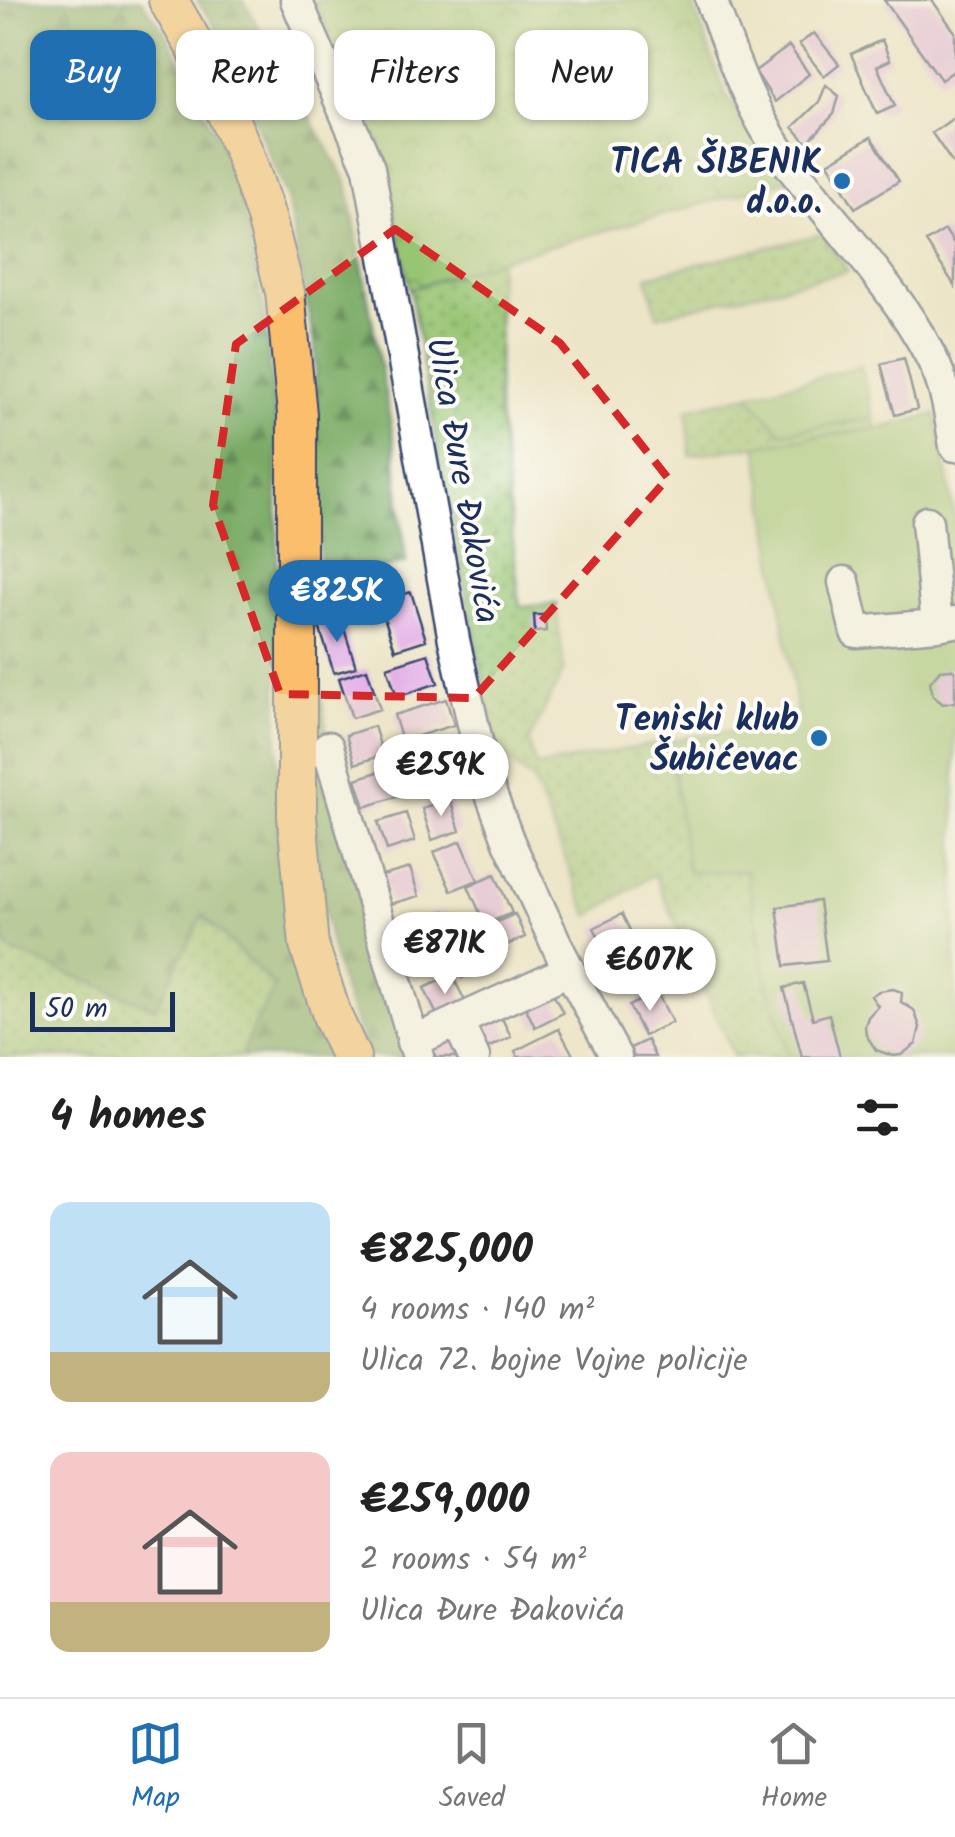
<!DOCTYPE html>
<meta charset="utf-8">
<style>
:root{--surface:#fff;--page:#f2f2f2;--text:#222;--muted:#767676;--line:#e0e0e0;--accent:#1f6fb2}
body{margin:0;font-family:Kalam,sans-serif;background:var(--page);color:var(--text);height:100vh;display:flex;flex-direction:column;font-size:38px;white-space:nowrap}
*{box-sizing:border-box;margin:0}
p{font-size:32px;color:var(--muted)}
.icon{flex:none;width:55px;height:55px;fill:none;stroke:currentColor;stroke-width:2;stroke-linecap:round;stroke-linejoin:round}
.map{position:relative;height:1057px;overflow:hidden}
.drawer{display:flex;flex-direction:column;background:var(--surface);flex:1}
.drawer>*{flex:none}
.top-card{position:absolute;left:30px;top:30px;width:895px;height:90px;display:flex;gap:20px}
.scale{position:absolute;left:30px;bottom:25px;width:145px;box-sizing:border-box;padding-left:10px;border:5px solid #1b2f5e;border-top:0;font-size:28px;line-height:35px;white-space:nowrap;color:#1b2f5e;-webkit-text-stroke:8px #fdfcf7;paint-order:stroke}
.price{position:absolute;translate:-50% -85px;padding:0 22px;border-radius:35px;background:#fff;color:#222;font-size:32px;line-height:65px;filter:drop-shadow(0 2px 5px #0008)}
.price::after{content:'';position:absolute;left:50%;top:60px;width:30px;height:22px;margin-left:-15px;background:inherit;clip-path:polygon(0 0,100% 0,50% 100%)}
.price.on{background:var(--accent);color:#fff}
ul{padding:0;list-style:none}
li{display:flex;align-items:center;gap:30px;height:250px;padding:0 50px}
li span{display:grid;place-items:center;flex:none;width:280px;height:200px;border-radius:20px;color:#555}
li>.icon{margin-inline-start:auto}
span .icon{width:120px;height:120px;fill:#fffc;stroke-width:1}
li b{font-size:42px}
h2{display:flex;justify-content:space-between;align-items:center;height:120px;padding:0 50px;font-size:42px}
.tag{padding:0 35px;border-radius:20px;background:var(--surface);box-shadow:0 2px 8px #0004;font-size:35px;line-height:90px}
.tag.on{background:var(--accent);color:#fff}
.tab-bar{display:flex;justify-content:space-around;align-items:center;height:140px;border-top:2px solid var(--line);background:var(--surface);font-size:28px;color:var(--muted)}
.tab-bar a{display:grid;justify-items:center;gap:5px}
.tab-bar .on{color:var(--accent)}
.map>svg:first-child{display:block}
.grass{fill:url(#grass-dots);stroke:#5a7a68;stroke-width:2.5}
.forest{fill:url(#forest-firs);stroke:#4a6c62;stroke-width:2.5}
.park{fill:url(#park-crowns);stroke:#5a7a68;stroke-width:2.5}
.garden{fill:#98c573;stroke:#5a7a68;stroke-width:2.5}
.building{fill:#e3aee7}
.lines{fill:none;stroke-linecap:round;stroke-linejoin:round}
.minor-casing{stroke:#3a4a6e;stroke-width:35}
.major-casing{stroke:#3a4a6e;stroke-width:42}
.minor{stroke:#fff;stroke-width:30}
.major{stroke:#fabe6d;stroke-width:38}
.marked{fill:none;stroke:#d62828;stroke-width:8;stroke-dasharray:20 12;stroke-linejoin:round}
.poi-dot{fill:#1f6fb2;stroke:#fdfcf7;stroke-width:4}
.labels{text-anchor:middle;stroke-width:8;stroke-linejoin:round;paint-order:stroke}
.poi-label{font-size:35px;font-weight:bold;fill:#1b2f5e;stroke:#fdfcf7;text-anchor:end}
.street-label{font-size:35px;fill:#1b2f5e;stroke:#fdfcf7}
</style>
<div class="map">
<svg width="955" height="1057" viewBox="0 0 955 1057">
<defs>
<pattern id="grass-dots" width="8" height="8" patternUnits="userSpaceOnUse" patternTransform="scale(2.5)"><rect width="8" height="8" fill="#98c573"/><path d="M2 2h.1M6 6h.1" fill="none" stroke="#7ba062" stroke-width="1.8" stroke-linecap="round"/></pattern>
<pattern id="forest-firs" width="22" height="20" patternUnits="userSpaceOnUse" patternTransform="scale(2.5)"><rect width="22" height="20" fill="#7aaa65"/><path d="M5 1l3.5 6h-7zM16 11l3.5 6h-7z" fill="#638b56"/></pattern>
<pattern id="park-crowns" width="20" height="18" patternUnits="userSpaceOnUse" patternTransform="scale(2.5)"><rect width="20" height="18" fill="#98c573"/><path d="M2 6a3 3 0 1 1 6 0M12 15a3 3 0 1 1 6 0" fill="none" stroke="#7ba062"/></pattern>
</defs>
<rect width="100%" height="100%" fill="#fdfcf7"/>
<filter id="ink" filterUnits="userSpaceOnUse"><feTurbulence type="fractalNoise" baseFrequency=".01" numOctaves="2"/><feDisplacementMap in="SourceGraphic" scale="20" xChannelSelector="R" yChannelSelector="G"/><feConvolveMatrix kernelMatrix="1 2 1 2 8 2 1 2 1" color-interpolation-filters="sRGB"/></filter>
<filter id="wash" filterUnits="userSpaceOnUse"><feTurbulence type="fractalNoise" baseFrequency=".0048" numOctaves="4" result="noise"/><feDisplacementMap in="SourceGraphic" scale="40" xChannelSelector="R" yChannelSelector="G"/><feGaussianBlur stdDeviation="2.25" result="paint"/><feColorMatrix in="noise" values="0 0 0 0 0 0 0 0 0 0 0 0 0 0 0 0 0 1.4 0 .05"/><feComposite in="paint" operator="in"/></filter>
<g filter="url(#wash)">
<rect width="100%" height="100%" fill="#ede5c8"/>
<path class="grass" d="M823 234 848 271 657 316 647 276Z
M499 260 498 404 520 607 556 604 564 670 529 741 536 767 669 741 688 871 747 870 766 978 790 1057H734L654 874 589 916 533 781 498 753 438 452 410 289Z
M748 395 781 432 874 418 877 429 690 455 687 409Z
M202 915 275 987 250 1034 241 1057H0V924L9 950Z"/>
<path class="forest" d="M0 0H141L167 35 235 173 263 303 277 435 278 833 293 955 318 1033 330 1057H241L250 1034 275 987 203 915 155 1008 9 950 0 924 3 743H0Z
M197 0H243L347 182 394 442 406 563 320 583 315 349 287 199 219 32Z
M321 696 335 783 411 1057H370C312 938 314 828 312 699Z"/>
<path class="park" d="M314 0H691L726 95 789 180 499 260 410 289 379 143Z"/>
<path class="garden" d="M861 366 874 418 781 432 748 395Z
M936 414 955 519V1057H790L766 978 747 870 688 872 669 741 798 719 757 445 877 429Z"/>
<g id="blocks">
<path class="building" d="M884 0H932L955 32V70L941 80Z
M814 33 839 64 824 76 799 44Z
M882 40 890 60 877 66 895 106 877 114 851 54Z
M789 46 809 74 775 102 755 71Z
M826 85 839 96 834 114 807 143 793 127 819 102Z
M955 117V167L932 133Z
M871 137 899 181 855 208 828 163Z
M945 230 955 245V286L926 242Z
M904 358 917 409 895 415 881 364Z
M411 592 426 640 395 650 379 602Z
M534 615H545L546 631 535 632Z
M340 616 356 667 334 673 318 623Z
M428 654 438 683 397 697 387 667Z
M367 669 380 709 352 718 339 678Z
M951 669 955 671V702L943 704 933 696 930 682 940 670Z
M446 699 454 725 402 741 394 715Z
M374 726 383 755 355 764 346 735Z
M439 750 449 779 421 788 411 759Z
M393 767 402 795 365 807 356 779Z
M450 799 460 831 432 840 422 808Z
M406 813 415 841 387 850 378 822Z
M461 841 478 880 451 891 434 852Z
M410 868 419 896 391 904 382 876Z
M495 874 512 913 485 924 468 886Z
M819 901 827 961 785 966 777 907Z
M445 911 453 937 408 952 400 925Z
M515 914 525 937 500 948 490 925Z
M622 914 637 945 609 958 594 928Z
M475 934 490 965 462 978 447 948Z
M452 975 467 1005 439 1019 424 988Z
M548 983 563 1013 535 1027 520 996Z
M803 983 813 1019 829 1014 840 1057H802L784 988Z
M893 989 902 992 901 1002 914 1010 920 1027 916 1044 901 1055 893 1056 876 1050 866 1035 865 1026 868 1017 878 1006 871 996 879 991Z
M657 992 672 1022 644 1036 629 1006Z
M496 1006 511 1037 483 1050 468 1020Z
M559 1029 573 1055 518 1057 515 1051Z
M457 1030 471 1057H436L430 1043Z
M647 1040 655 1057H634L630 1048Z"/>
</g>
</g>
<g filter="url(#ink)">
<use href="#blocks" fill-opacity="0" stroke="#3a4a6e" stroke-width="2.5"/>
<g class="lines">
<defs>
<path id="minor" d="M296 0 369 168 454 640 486 781 509 842 561 954 616 1057
M711 0C731 53 748 106 781 153 830 221 893 283 931 357 946 385 950 415 955 446
M927 522 937 625 955 622
M844 582 856 632 937 625
M328 747 418 1057
M457 1021 474 1057
M412 1042 569 970"/>
<path id="major" d="M168 0 204 62 244 153 266 217 285 292 297 414V817L309 945 333 1018 351 1057"/>
</defs>
<use href="#minor" class="minor-casing"/>
<use href="#major" class="major-casing"/>
<use href="#minor" class="minor"/>
<use href="#major" class="major"/>
</g>
</g>
<path d="M0 0H955V1057H0ZM395 229 560 343 668 478 474 698 280 694 213 505 236 344Z" fill="#ede5c8" fill-opacity=".55" fill-rule="evenodd"/>
<path class="marked" d="M395 229 560 343 668 478 474 698 280 694 213 505 236 344Z"/>
<g class="poi-dot">
<circle cx="842" cy="181" r="10"/>
<circle cx="819" cy="738" r="10"/>
</g>
<g class="labels">
<g class="poi-label">
<text x="822" y="173">TICA ŠIBENIK<tspan x="822" dy="40">d.o.o.</tspan></text>
<text x="799" y="730">Teniski klub<tspan x="799" dy="40">Šubićevac</tspan></text>
</g>
<g class="street-label">
<text transform="translate(464 480) rotate(80)" y="12">Ulica Đure Đakovića</text>
</g>
</g>
</svg>
<div class="scale">50 m</div>
<b class="price on" style="left:337px;top:645px">€825K</b>
<b class="price" style="left:441px;top:819px">€259K</b>
<b class="price" style="left:445px;top:997px">€871K</b>
<b class="price" style="left:650px;top:1014px">€607K</b>
<div class="top-card">
<a class="tag on">Buy</a>
<a class="tag">Rent</a>
<a class="tag">Filters</a>
<a class="tag">New</a>
</div>
</div>
<section class="drawer">
<h2>4 homes<svg class="icon" aria-label="filters" viewBox="0 0 24 24"><path d="M4 7h16M4 17h16"/><circle cx="9" cy="7" r="2"/><circle cx="15" cy="17" r="2"/></svg></h2>
<ul>
<li><span style="background:linear-gradient(#bfe0f5 75%,#c2b280 0)"><svg class="icon" aria-label="home" viewBox="0 0 24 24"><path d="M3 11l9-7 9 7M6 9v11h12V9"/></svg></span><div><b>€825,000</b><p>4 rooms · 140 m²</p><p>Ulica 72. bojne Vojne policije</p></div></li>
<li><span style="background:linear-gradient(#f6c9c9 75%,#c2b280 0)"><svg class="icon" aria-label="home" viewBox="0 0 24 24"><path d="M3 11l9-7 9 7M6 9v11h12V9"/></svg></span><div><b>€259,000</b><p>2 rooms · 54 m²</p><p>Ulica Đure Đakovića</p></div></li>
</ul>
</section>
<nav class="tab-bar">
<a class="on"><svg class="icon" aria-label="map" viewBox="0 0 24 24"><path d="M3 6l6-2 6 2 6-2v14l-6 2-6-2-6 2zM9 4v14M15 6v14"/></svg>Map</a>
<a><svg class="icon" aria-label="saved" viewBox="0 0 24 24"><path d="M7 4h10v16l-5-4-5 4z"/></svg>Saved</a>
<a><svg class="icon" aria-label="home" viewBox="0 0 24 24"><path d="M3 11l9-7 9 7M6 9v11h12V9"/></svg>Home</a>
</nav>
